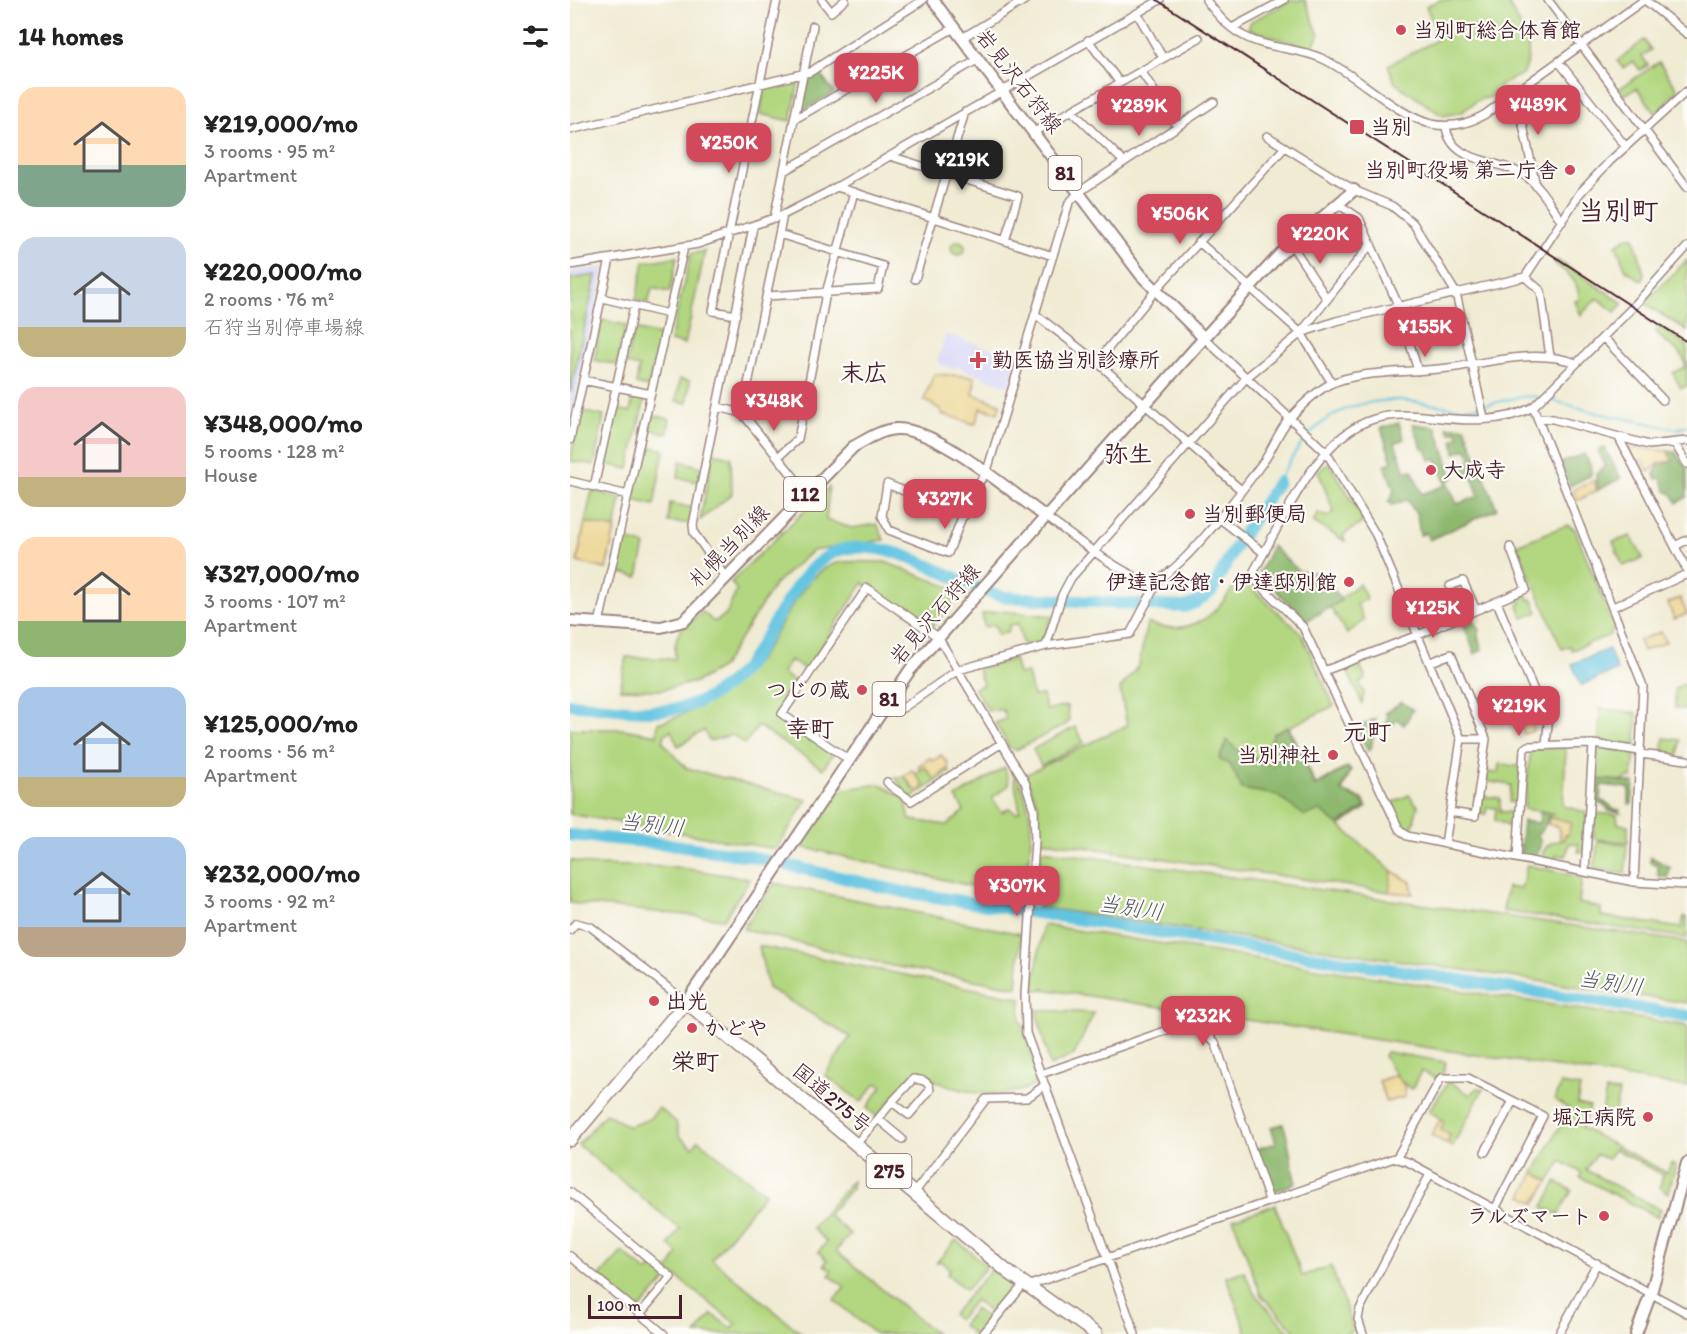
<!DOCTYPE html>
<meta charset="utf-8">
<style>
:root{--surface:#fff;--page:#f2f2f2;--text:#222;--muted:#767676;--accent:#d1495b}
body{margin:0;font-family:Itim,"Klee One",sans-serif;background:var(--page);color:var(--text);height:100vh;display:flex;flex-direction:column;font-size:22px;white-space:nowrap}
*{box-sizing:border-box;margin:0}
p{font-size:20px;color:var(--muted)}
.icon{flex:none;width:33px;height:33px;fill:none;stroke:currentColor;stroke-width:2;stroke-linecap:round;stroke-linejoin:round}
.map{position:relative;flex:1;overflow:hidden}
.drawer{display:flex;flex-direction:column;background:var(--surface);width:570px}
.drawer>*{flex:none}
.scale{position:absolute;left:18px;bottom:15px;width:94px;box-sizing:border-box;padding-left:6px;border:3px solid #4a1f2b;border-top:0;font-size:16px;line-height:21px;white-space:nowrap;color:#4a1f2b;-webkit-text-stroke:4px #fdfcf7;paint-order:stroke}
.price{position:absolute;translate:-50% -51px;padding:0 14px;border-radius:12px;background:var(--accent);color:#fff;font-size:20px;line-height:39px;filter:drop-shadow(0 2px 3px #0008)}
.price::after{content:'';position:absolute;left:50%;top:36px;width:18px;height:14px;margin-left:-9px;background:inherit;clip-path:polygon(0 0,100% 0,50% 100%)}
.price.on{background:#222;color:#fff}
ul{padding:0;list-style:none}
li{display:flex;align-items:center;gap:18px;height:150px;padding:0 18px}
li span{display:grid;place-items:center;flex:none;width:168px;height:120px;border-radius:18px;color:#555}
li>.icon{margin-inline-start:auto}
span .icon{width:72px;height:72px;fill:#fffc;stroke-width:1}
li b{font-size:26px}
h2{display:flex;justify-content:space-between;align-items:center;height:72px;padding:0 18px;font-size:26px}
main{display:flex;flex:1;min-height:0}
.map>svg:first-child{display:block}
.built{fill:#d7d7f8}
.green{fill:#b2d780;stroke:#7e7b56;stroke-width:1.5}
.forest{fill:#8db86e;stroke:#6c6c4c;stroke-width:1.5}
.sand{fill:#eeda9e;stroke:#9c7c64;stroke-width:1.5}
.water{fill:#63c4e1;stroke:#567286;stroke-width:1.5}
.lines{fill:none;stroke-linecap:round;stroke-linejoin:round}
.stream{stroke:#63c4e1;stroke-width:2}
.river{stroke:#63c4e1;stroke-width:12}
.minor-casing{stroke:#9d857f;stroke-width:10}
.secondary-casing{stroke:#9d857f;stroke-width:14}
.primary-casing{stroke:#9d857f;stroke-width:14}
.trunk-casing{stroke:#9d857f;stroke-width:15}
.minor{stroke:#fff;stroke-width:7}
.secondary{stroke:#fff;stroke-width:10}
.primary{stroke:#fff;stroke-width:10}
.trunk{stroke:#fff;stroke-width:12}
.rail{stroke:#4a1f2b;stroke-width:2}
.poi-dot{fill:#d1495b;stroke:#fdfcf7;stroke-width:2}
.labels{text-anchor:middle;stroke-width:4.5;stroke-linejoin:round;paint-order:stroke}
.shield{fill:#fdfcf7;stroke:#806168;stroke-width:1.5}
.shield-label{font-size:20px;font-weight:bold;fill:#4a1f2b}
.poi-label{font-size:21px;font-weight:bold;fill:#4a1f2b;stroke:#fdfcf7;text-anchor:start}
.street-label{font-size:21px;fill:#4a1f2b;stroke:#fdfcf7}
.water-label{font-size:22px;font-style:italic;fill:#53596b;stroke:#fdfcf7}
.quarter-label{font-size:24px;font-weight:bold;fill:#4a1f2b;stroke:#fdfcf7}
.district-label{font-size:27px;font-weight:bold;fill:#4a1f2b;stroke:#fdfcf7}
</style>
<main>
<section class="drawer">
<h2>14 homes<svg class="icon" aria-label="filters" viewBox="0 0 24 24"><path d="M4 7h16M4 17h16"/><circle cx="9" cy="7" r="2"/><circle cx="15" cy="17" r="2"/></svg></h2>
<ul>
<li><span style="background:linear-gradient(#ffd9b3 65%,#7fa58c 0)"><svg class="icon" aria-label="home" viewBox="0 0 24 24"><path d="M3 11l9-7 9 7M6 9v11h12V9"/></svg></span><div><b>¥219,000/mo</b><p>3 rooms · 95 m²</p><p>Apartment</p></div></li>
<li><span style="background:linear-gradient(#c9d6e8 75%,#c2b280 0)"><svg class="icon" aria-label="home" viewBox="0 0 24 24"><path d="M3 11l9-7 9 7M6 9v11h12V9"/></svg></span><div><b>¥220,000/mo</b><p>2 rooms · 76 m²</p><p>石狩当別停車場線</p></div></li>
<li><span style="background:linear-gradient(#f6c9c9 75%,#c2b280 0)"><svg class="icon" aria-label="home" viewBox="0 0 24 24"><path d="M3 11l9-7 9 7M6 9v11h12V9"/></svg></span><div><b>¥348,000/mo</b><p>5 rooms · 128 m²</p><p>House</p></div></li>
<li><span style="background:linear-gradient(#ffd9b3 70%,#8fb573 0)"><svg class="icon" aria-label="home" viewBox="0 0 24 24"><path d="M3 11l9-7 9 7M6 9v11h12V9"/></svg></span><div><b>¥327,000/mo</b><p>3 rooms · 107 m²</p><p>Apartment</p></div></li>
<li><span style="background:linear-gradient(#a9c7e8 75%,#c2b280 0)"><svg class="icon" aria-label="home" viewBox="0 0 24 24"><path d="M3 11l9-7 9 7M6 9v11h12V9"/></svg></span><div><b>¥125,000/mo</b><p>2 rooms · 56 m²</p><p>Apartment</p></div></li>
<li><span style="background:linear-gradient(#a9c7e8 75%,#b9a48a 0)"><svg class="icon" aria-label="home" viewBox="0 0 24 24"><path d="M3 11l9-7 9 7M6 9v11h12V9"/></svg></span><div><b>¥232,000/mo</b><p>3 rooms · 92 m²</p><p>Apartment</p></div></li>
</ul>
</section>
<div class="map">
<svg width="1117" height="1334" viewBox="0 0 1117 1334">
<rect width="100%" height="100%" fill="#fdfcf7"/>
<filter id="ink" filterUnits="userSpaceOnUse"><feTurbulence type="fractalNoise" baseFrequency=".0167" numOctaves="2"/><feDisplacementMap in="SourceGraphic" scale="12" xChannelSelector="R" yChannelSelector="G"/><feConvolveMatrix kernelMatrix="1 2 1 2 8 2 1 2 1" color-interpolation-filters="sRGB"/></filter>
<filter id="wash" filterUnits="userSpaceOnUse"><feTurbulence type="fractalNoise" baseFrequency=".008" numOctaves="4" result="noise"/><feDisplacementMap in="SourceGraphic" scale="24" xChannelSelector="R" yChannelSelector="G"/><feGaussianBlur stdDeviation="1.35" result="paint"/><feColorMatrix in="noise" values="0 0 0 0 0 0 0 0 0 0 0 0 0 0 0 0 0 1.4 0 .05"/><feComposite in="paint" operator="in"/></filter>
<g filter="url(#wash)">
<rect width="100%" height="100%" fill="#f0ebd3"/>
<path class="built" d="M34 267 0 420V272Z
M376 334 449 358 439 387 386 366 384 369 367 362Z"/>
<path class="green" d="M723 0H735L749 35 741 49 678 29 681 21Z
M870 0H937C948 26 969 45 952 74L932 84 920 97 908 100 892 112 873 116 825 83 818 65 869 39 856 6Z
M1074 40 1081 50 1072 56 1078 65 1070 70 1063 61 1053 68 1047 61Z
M1089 62 1108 90 1086 114 1067 88 1054 95 1049 89Z
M229 80 221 121 190 114 195 87Z
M1058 237H1064L1074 274 1072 281 1056 270 1046 245Z
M381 248a7 7 0 1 1 14 0a7 7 0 1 1-14 0Z
M135 251 115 344 100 341 121 254Z
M107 257 100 292 82 288 78 303 66 300 74 262Z
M987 260 1053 303 1045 312 1027 298 1011 315 1005 301 1009 300C1009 281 1000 275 985 264Z
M1117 260V331L1074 303Z
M26 275 0 393V279Z
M32 320 56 325 47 365 24 360Z
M1090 327 1117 345V386L1111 388 1103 373 1115 367C1115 347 1092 346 1086 330Z
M64 329 90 335 78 387 66 384 69 367 56 364Z
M110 379 120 381 117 403 106 401Z
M64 394 75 397 59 469 32 463 45 408 60 412Z
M11 411 34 416 24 465 0 461Z
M82 415 100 419 97 434 80 429Z
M75 445 94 450 84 505 63 500Z
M143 453 161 457 162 494 130 520Z
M110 461 132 467 129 482 108 478Z
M759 463 795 521 773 535 775 541 743 522 748 513 757 517 764 512 748 471Z
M259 487 256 520 282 528 307 524 314 540 242 551 205 584 152 667 126 682 90 690 50 689 56 657 105 659C103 632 112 626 133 612L144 622 156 615 167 590 161 582Z
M22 491 51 498 45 529 15 522Z
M100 503 124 508 121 523 98 522Z
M997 525 1005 529 1044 627 1040 635 1002 650 1000 646 992 649 947 545Z
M1061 536 1073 558 1053 566 1043 542Z
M54 540 75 545 68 577 47 572Z
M315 562 392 592 361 628 293 583 236 670 220 660 212 673 227 683 206 715 264 752 253 769 188 726 175 744 162 735 139 741 134 730 108 746 101 730 95 734 93 742 116 768 237 800 206 849 0 814V729H53L87 735 88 723C128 711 162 693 188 660 210 633 230 576 264 564 278 559 301 563 315 562Z
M669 577 731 633 764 706 719 727 746 785 777 767 781 770 772 791 793 799 797 807 770 826 822 871 819 892 468 840V805L455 775 557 725 550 689 569 665 577 623C622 638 648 616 669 577Z
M789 584 797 599 787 604 794 620 777 634 760 607Z
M957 594 959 600 962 599 968 612 953 618 948 605 951 603 949 597Z
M430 611 482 616 472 642 453 645 448 624 439 625V631L428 635 425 625 414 627 412 614Z
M444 659 448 674 458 673 463 696 473 695 476 710 497 706 499 720 497 724 446 750 440 748 425 723 436 719 433 710H418L404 688 413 685 408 669Z
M788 662 796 679 789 683 794 692 792 703 776 668Z
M1114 684 1117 691V710L1105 708V688Z
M1030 708 1067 713 1066 746 1029 740Z
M505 727 514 743 471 766 463 749Z
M1094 738 1110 740 1108 756 1092 754Z
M1028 747 1065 753 1062 778H1056L1055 781 1026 779Z
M996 748 993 806 1016 812 1014 852H1008V844L999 843 996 856 986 855 985 863 971 861C974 846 978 842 993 840L1001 822 979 818 983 813 954 809 961 749Z
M929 764 952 767 948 803 939 802 941 785 915 781 916 772 928 773Z
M355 767 364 778 378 769 380 772 342 798 339 797 325 777 334 776 343 789 354 785 345 774Z
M435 767 439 785 422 798 432 812 439 808 446 813 450 811 442 768C471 819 460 843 453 898L228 846 262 791 310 784 335 798 340 820 377 825 394 811 386 797Z
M839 795 848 806 841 832 831 824 822 803Z
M912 796 930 798V811L943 813 944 829 925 820 926 808 917 807 916 814 909 813Z
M1024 813 1047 815 1048 824 1058 825V842L1024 839Z
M1028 841 1057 844 1055 874 1024 869Z
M471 850 1117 942V1003L468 907Z
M0 860 21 865 106 867 180 879 154 919 0 903Z
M957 865 1012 877 1009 903 1031 908V916L1111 928 1114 917H1117V938L933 911 937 887 951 889Z
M204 883 451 934 447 987 322 966 173 929Z
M473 925 1117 1026V1087L473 989 463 991Z
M189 946 451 998 450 1018 470 1082C429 1106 384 1090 344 1072L307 1117 297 1108 312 1086 306 1083 291 1102 255 1075 280 1037 198 988Z
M466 1010 524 1013 504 1055 480 1066Z
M816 1052 876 1062 873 1073 866 1078 851 1071 842 1089C828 1082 822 1069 814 1056Z
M879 1081 900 1095 908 1088 913 1089 882 1147 877 1144 880 1135 870 1130 874 1121 859 1111Z
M991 1084 1010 1087 1007 1104 1020 1107 1012 1128 1097 1173 1101 1163 1106 1165 1098 1193 1090 1187 1093 1175 1045 1149 1037 1159 1026 1154 1016 1170 1091 1210 1087 1217 1010 1177 1012 1173 991 1161 979 1181 964 1173 999 1109 985 1100Z
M1036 1091 1049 1092 1042 1124 1031 1118Z
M89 1108 106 1122 110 1137 123 1147 128 1140 195 1193 142 1259 232 1334H126L142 1314 162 1329 166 1324 98 1270 108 1254 99 1244 110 1229 8 1145 36 1113 59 1127 79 1119Z
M282 1181V1188L258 1215 280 1234 266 1251 366 1334H305L264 1300 275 1287 259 1275 262 1271 254 1265 257 1260 248 1252 257 1242 242 1228Z
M986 1182 1002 1190 988 1215 973 1207Z
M705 1205 732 1276 761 1266 784 1330 775 1334H728L691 1295 663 1219Z
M386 1240 417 1266 396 1290 377 1274 380 1269 370 1261 366 1263Z
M52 1252 77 1272 84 1265 95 1274 96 1280 71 1308 67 1309 30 1276Z
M422 1269 445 1288 422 1314 405 1300 388 1320 382 1315Z
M674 1271 684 1293 721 1334H677L656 1277Z
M405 1309 419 1320 407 1334H399L401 1332 392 1325Z"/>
<path class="forest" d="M248 71 264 93 231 111 238 77Z
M829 423 834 439 825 443 835 471 842 470 852 494 876 485 866 458 860 460 856 449H852L843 424 866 427 882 474 883 478 877 481 887 504 909 496 900 472 894 473 890 466 902 461 897 449 885 453 883 440 889 437 887 431 880 433 877 427H895L927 509 859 540 856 533 850 535 847 515 837 500 822 505 818 501 821 499 824 489 814 465 822 462 811 428Z
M1035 448 1051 478 1028 490 1026 475 1035 465 1028 450Z
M1097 451 1105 452 1117 468V497L1107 503 1102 494 1096 491 1091 478 1086 479 1084 475 1089 464 1103 461Z
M1014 454 1021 466V475L1000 486 991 463Z
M702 546 729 571 749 573 759 582 771 601 736 621 689 573Z
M900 617 910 630 908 636 912 650 905 654 892 620Z
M832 702 843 710 834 725 827 719 822 726 815 724 818 716 815 713Z
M806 718 801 749 798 751 787 728Z
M717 727 745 786 777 768 780 770 771 791 792 801 795 807 768 825 750 810 735 816 706 795 672 789 661 766 649 759 657 740 666 749 702 766 708 758 698 748 704 733Z
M1026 779 1064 783 1062 804H1059V788L1031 785 1030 800 1039 804 1043 809 1050 810 1051 813 1039 811 1035 805 1024 803Z
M971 811 979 813 976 824 968 835 971 842 966 860 950 856 953 821 969 823Z
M1081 857 1101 868 1097 878 1088 876V867L1080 861Z
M713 1124C721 1143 720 1164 726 1183L700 1193 686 1149 706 1143 701 1127Z"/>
<path class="sand" d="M364 374 405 377 403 394 430 404 428 413 411 408 405 424 371 414 370 409 354 400Z
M1058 448 1097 451 1103 461 1089 463 1079 472 1072 460 1066 463Z
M1025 480 1026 491 1007 501 1003 490Z
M15 522 45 529 36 569 7 562Z
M1110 598 1117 614 1104 619 1098 603Z
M1091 632 1096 642 1073 651 1069 640Z
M963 716V731L954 734 950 722Z
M371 755 378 763V769L364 779 355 767 351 770 348 766 360 758 363 761Z
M342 770 354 785 347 792 334 776Z
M979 818 1001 822 998 835H995L993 840 990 839 989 827 978 824Z
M822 871 841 882 843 894 819 892Z
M825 1075 834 1085 835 1097 816 1102 809 1081Z
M870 1120 874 1121 871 1130 880 1135 877 1144 861 1135Z
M964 1173 979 1181 965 1203 952 1196Z"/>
<path class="water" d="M1039 649 1047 670 1011 685 1002 664Z"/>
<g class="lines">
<path class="stream" d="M974 398 1027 413 1107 429 1117 426
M708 482C735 429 763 402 824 400 846 400 869 407 892 408 916 409 938 394 969 397"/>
<path class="river" d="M0 704C36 707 79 716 114 707 136 702 160 685 175 668 204 634 230 553 280 548 336 542 384 585 435 597L615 607 627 602 642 591 664 549 708 482
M0 835 96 844 178 856 334 892 1117 1016"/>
</g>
</g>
<g filter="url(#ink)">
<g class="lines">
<defs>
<path id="minor" d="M252 0 261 12 275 0
M636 0C646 13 657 27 672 35 696 49 725 47 751 58 787 74 824 114 861 124 880 128 898 124 914 115L1074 0
M978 0 1117 187
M1075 0 1117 34
M567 13 593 58
M662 28 714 0
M392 38 455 0
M518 40 550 83
M269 54 285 85
M989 62 1056 147
M571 71 607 126
M946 92 966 186
M502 111 554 162
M225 119 384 28
M876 126C880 164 927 158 954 175 970 185 981 206 992 222
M0 130 240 72 353 0
M464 132 629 38
M697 136 784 190 822 206 843 223 886 293 914 418
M320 156 448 196 435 241
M214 171 409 59
M267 187 483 256
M768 204 789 218 829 307 848 371
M204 219 243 26
M630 243 731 333 762 383
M721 244 757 299
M1117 247 1062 308 963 407C934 423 895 421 863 417 843 415 824 413 804 419 746 436 712 523 684 571L687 582 733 627 829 829 837 836 1064 882 1117 885
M0 265 128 244 213 215 256 193 590 0
M955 277 971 291 980 357
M345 279 395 112
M197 296 308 289 313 266 209 234
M32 298 99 314
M465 314 527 362 671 490
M166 315 143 311 207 0
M732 331 801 244
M1033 337 1093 400
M634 338 756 452 806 535 891 739 875 844
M527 362 585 291 715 147
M13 380 81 394
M148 407 172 413 236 492
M963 407 1073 686 1064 882
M172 413 213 215
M969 418 983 419 1079 445 1117 441
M1049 438 1117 570
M0 440 40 259
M1105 444 1117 464
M208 457 228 439 256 293 284 192
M0 481 58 495
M24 487 64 306
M394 516 317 484 312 516 319 530 378 553C388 531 399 490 416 474L499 203 509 192 644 102
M476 517C496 531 558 580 580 581 606 582 679 481 696 458 704 445 709 431 719 419 730 407 745 392 760 384 791 369 851 373 886 367 925 361 968 349 1006 363
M649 518 694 553
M1105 546 1117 540
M156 578 124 533 123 525 183 227
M880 586 893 581 906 610
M927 602 978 724 976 745
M1043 607 1117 574
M29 623 114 247
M476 646 492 595 501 578 677 377 731 333 766 321 955 277 1010 193 1040 161 1117 91
M859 663 881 654 916 739 905 816 880 812
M754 671 848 635 956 589 940 547
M318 701 333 708 388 670 476 646 560 634 589 579
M891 739H916
M1070 754 1117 760
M279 760 212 714 297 588 368 637 455 782 464 810 465 841 455 994 456 1033 565 1334
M317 782C324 791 333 793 341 801L432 743
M947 858 954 749 958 746 1023 744 1070 751
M1015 872 1023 744
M0 930 6 923 21 927 116 1002
M471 1074 598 1030C617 1028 631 1026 645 1042L699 1200
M308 1119 322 1102 339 1115 360 1090C359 1080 351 1080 343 1079L322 1102
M286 1144 308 1119 332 1139
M915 1152 943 1101
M826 1159 871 1078H898L973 1116 925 1209
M0 1192 101 1277 70 1314
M344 1193 416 1099 457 1098 475 1085
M0 1256 94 1334
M457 1286 824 1158 838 1162 1117 1313
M413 1334 454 1284
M793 1334 788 1319 790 1309 860 1174
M989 1334 1027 1263"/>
<path id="secondary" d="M634 338 710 254 784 190"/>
<path id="primary" d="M0 621 91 627 114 621 283 447C296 440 310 430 326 429 366 427 442 493 476 517
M116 1002 340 670 634 338 571 275 363 0
M1066 1334 1081 1293 1117 1163"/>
<path id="trunk" d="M0 1140 116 1002 438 1272 526 1334"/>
</defs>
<use href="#minor" class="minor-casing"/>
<use href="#secondary" class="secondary-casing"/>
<use href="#primary" class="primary-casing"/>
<use href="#trunk" class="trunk-casing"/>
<use href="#minor" class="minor"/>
<use href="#secondary" class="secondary"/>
<use href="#primary" class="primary"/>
<use href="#trunk" class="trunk"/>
<path class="rail" d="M587 0 1117 342"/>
</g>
</g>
<g class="poi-dot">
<circle cx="831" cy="30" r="6"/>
<rect x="779" y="119" width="16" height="16" rx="3"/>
<circle cx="1000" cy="170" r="6"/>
<path d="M405 351h6v6h6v6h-6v6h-6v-6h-6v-6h6z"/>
<circle cx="861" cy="470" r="6"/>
<circle cx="620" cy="514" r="6"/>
<circle cx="779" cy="582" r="6"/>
<circle cx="292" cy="690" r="6"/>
<circle cx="763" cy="755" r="6"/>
<circle cx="84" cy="1001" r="6"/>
<circle cx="122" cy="1028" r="6"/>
<circle cx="1078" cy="1117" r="6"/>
<circle cx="1034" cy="1216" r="6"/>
</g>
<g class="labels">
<g class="shield">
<rect x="478.5" y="156" width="33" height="34" rx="4.5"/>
<rect x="214" y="477" width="42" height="34" rx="4.5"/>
<rect x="302.5" y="682" width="33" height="34" rx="4.5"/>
<rect x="296.5" y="1154" width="45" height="34" rx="4.5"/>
</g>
<g class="shield-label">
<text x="495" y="180">81</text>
<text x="235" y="501">112</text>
<text x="319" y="706">81</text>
<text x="319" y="1178">275</text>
</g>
<g class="poi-label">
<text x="843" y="37">当別町総合体育館</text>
<text x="800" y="134">当別</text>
<text x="988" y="177" text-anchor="end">当別町役場 第二庁舎</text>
<text x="422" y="367">勤医協当別診療所</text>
<text x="873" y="477">大成寺</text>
<text x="632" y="521">当別郵便局</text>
<text x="767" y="589" text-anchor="end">伊達記念館・伊達邸別館</text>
<text x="280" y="697" text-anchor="end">つじの蔵</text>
<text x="751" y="762" text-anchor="end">当別神社</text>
<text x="96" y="1008">出光</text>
<text x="134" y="1035">かどや</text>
<text x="1066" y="1124" text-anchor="end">堀江病院</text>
<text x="1022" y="1223" text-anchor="end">ラルズマート</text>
</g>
<g class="street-label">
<text transform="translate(449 81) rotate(52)" y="7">岩見沢石狩線</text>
<text transform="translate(159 546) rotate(-46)" y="7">札幌当別線</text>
<text transform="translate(365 614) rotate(-49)" y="7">岩見沢石狩線</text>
<text transform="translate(262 1098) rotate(40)" y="7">国道275号</text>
</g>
<g class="water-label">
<text transform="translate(82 824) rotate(7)" y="8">当別川</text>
<text transform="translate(561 907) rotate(9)" y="8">当別川</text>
<text transform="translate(1041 982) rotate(9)" y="8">当別川</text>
</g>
<g class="quarter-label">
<text x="294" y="381">末広</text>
<text x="558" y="462">弥生</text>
<text x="240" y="737">幸町</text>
<text x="797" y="740">元町</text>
<text x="125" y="1070">栄町</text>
</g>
<g class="district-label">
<text x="1048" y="220">当別町</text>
</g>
</g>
</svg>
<div class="scale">100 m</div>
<b class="price" style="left:306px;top:104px">¥225K</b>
<b class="price" style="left:968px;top:136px">¥489K</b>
<b class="price" style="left:569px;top:137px">¥289K</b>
<b class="price" style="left:159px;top:174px">¥250K</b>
<b class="price on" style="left:392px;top:191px">¥219K</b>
<b class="price" style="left:610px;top:245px">¥506K</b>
<b class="price" style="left:750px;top:265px">¥220K</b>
<b class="price" style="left:855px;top:358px">¥155K</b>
<b class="price" style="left:204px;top:432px">¥348K</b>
<b class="price" style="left:375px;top:530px">¥327K</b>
<b class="price" style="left:863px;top:639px">¥125K</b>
<b class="price" style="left:949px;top:737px">¥219K</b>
<b class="price" style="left:447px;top:917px">¥307K</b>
<b class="price" style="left:633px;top:1047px">¥232K</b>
</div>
</main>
